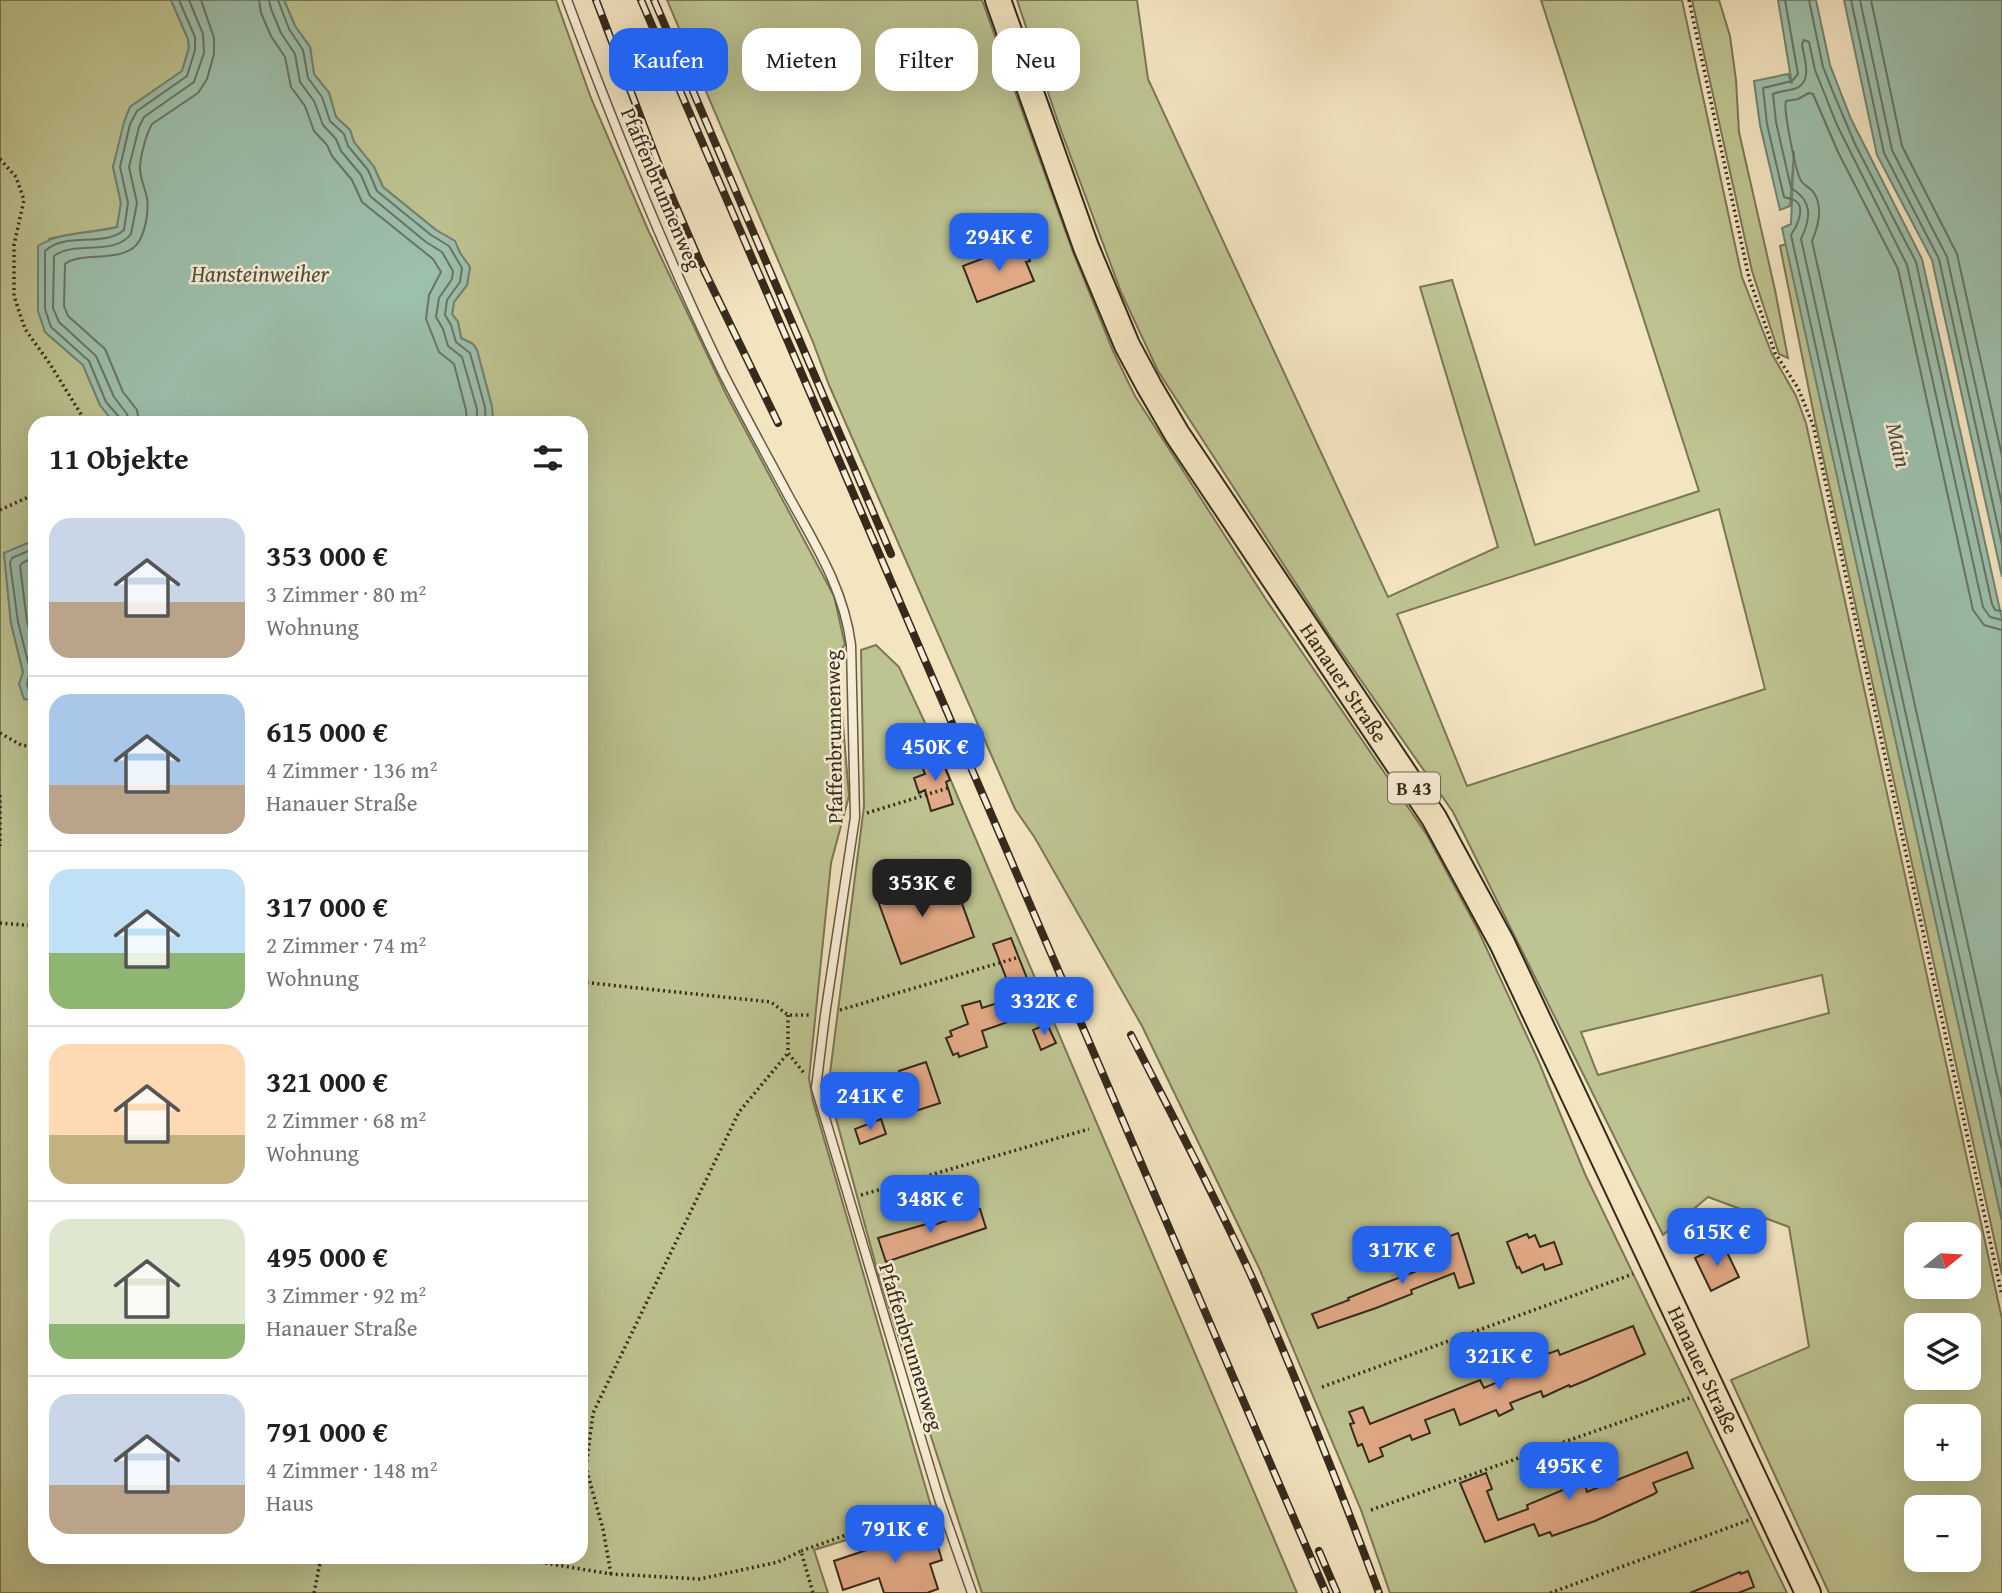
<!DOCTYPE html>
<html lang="de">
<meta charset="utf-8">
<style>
:root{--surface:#fff;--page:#f6f6f6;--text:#202124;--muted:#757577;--line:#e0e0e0;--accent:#2563eb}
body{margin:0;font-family:"Gentium Book Plus",serif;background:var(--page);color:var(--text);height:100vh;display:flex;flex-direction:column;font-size:26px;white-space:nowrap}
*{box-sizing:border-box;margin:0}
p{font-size:23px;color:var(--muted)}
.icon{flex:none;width:38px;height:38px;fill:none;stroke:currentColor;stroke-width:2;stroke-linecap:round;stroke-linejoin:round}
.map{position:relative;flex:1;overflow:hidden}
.sheet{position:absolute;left:28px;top:416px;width:560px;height:1148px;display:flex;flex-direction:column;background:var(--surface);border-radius:21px;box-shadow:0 7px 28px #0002}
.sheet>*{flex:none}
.guide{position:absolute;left:609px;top:28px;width:665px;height:63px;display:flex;gap:14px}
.needle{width:46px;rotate:72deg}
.buttons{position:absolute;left:1904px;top:1222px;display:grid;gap:14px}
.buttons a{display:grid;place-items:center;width:77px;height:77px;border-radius:14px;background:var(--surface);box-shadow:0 7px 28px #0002;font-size:35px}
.price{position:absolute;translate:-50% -60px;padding:0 16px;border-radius:14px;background:var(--accent);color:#fff;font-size:23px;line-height:46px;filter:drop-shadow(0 2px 4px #0008)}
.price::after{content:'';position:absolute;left:50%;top:42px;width:21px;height:16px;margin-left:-10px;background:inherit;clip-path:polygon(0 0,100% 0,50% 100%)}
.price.on{background:#222;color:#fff}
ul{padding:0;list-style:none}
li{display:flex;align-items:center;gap:21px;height:175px;padding:0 21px}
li+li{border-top:2px solid var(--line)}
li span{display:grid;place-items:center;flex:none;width:196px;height:140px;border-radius:21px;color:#555}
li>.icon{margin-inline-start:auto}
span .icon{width:84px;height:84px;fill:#fffc;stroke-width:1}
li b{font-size:30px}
h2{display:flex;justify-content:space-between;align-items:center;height:84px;padding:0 21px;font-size:30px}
.pill{padding:0 24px;border-radius:21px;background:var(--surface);box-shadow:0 7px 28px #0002;font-size:24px;line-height:63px}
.pill.on{background:var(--accent);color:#fff}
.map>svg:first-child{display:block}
.green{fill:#bec491;stroke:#7a7756;stroke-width:2;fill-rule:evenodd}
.water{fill:#9dc0ad;stroke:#738473;stroke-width:2}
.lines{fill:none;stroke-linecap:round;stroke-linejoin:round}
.shore{stroke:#697564;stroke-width:2}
.building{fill:#e3aa87;stroke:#352a1c;stroke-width:2}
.lane-casing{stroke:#655945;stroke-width:11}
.primary-casing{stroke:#352a1c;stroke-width:28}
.path{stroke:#352a1c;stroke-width:3.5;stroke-dasharray:2 3.5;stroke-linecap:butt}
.lane{stroke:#f8eed7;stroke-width:8}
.primary{stroke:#f4e5c1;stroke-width:24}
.rail-casing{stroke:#352a1c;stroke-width:8}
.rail{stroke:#f8eed7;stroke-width:5;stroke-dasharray:16;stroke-linecap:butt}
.labels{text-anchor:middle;stroke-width:5;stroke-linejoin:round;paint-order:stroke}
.shield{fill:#f8eed7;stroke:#706554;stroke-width:2}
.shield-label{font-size:19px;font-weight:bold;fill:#352a1c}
.street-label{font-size:21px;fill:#352a1c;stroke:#f8eed7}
.water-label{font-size:23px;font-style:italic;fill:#4f5040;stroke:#f8eed7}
</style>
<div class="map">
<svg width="2002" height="1593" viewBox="0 0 2002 1593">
<rect width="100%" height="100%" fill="#f4e5c1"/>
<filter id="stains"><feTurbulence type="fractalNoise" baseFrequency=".00286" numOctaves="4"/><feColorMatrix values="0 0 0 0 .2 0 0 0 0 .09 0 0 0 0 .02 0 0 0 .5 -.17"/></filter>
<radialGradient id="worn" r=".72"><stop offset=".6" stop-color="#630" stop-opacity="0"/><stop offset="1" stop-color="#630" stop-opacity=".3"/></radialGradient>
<path class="green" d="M0 0H171L188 39 189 48 182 71 130 107 113 167 121 203 117 227C94 232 72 233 49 239L39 280 38 300 45 332 83 365 100 405 115 423 35 424V540L4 554 11 623 23 672 24 699 35 700V1558H581V424L493 423 492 407 477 350 473 344 461 338 458 322 452 314 454 302 467 285 470 267 460 253 454 241 436 230 383 187 374 167 354 142 350 130 336 117 329 93 314 74 310 47 295 26 284 0H556L591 98 649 232 726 394 834 596 845 645 837 653 849 796 831 863 809 1079 813 1101 933 1513 814 1550 828 1593H0Z
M667 0H982L1073 252 1113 351 1135 396 1265 598 1427 835 1478 930 1538 1060 1585 1174 1787 1593H1390L1361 1510 1260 1270 1142 1026 1035 838 1015 809 829 385 813 342Z
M1017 0H1137L1148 79 1388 597 1498 547 1420 287 1452 280 1535 545 1699 491 1541 0H1682L1742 277 1772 354 1796 396 1806 423 2002 1319V1593H1829L1731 1380 1809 1347 1789 1227 1708 1197 1663 1235 1453 812 1330 636 1158 371 1121 292 1059 125ZM1719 509 1765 689 1467 786 1397 614ZM1822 975 1829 1013 1598 1075 1581 1032ZM1916 1234H1969V1286H1916ZM1916 1325H1969V1377H1916ZM1916 1416H1969V1468H1916ZM1916 1507H1969V1559H1916Z
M1692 0H1719L1730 36 1736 80 1739 132 1775 290 1788 358 1779 354 1752 271Z
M1786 244 1999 1207 2002 1221V1275L1816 425 1780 246Z
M876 645 899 667 940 755 1297 1593H982L879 1277 828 1089 864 806 861 650Z"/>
<path class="water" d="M171 0H284L295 26 310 47 314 74 329 93 336 117 350 130 354 142 374 167 383 187 436 230 455 241 460 253 470 267 467 285 454 302 452 314 458 322 461 338 473 344 477 350 492 407 493 423 115 424 100 405 83 365 45 332 38 311V246C62 231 90 234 117 227L121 203 113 167 124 122 130 107 182 71 189 48 188 39Z
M1778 0H1816L1830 65 1851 119 1922 259 2002 619V1221L1782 228 1791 224 1794 151 1790 206 1780 210 1760 125 1754 81 1788 74 1792 84Z
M1844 0H2002V577L1932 260 1877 155Z
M35 540V700L24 699 19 684 23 672 11 623 4 553Z"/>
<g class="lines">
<path class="shore" d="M259 0 261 13 271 36 285 57 291 87 305 106 314 131 327 145 332 156 352 180 362 202 433 259 441 272 429 295 426 319 439 352 454 364 466 410 467 424
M269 0 271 9 281 33 295 54 300 82 314 101 323 125 336 139 341 151 361 175 370 196 426 242 442 252 453 271 452 279 439 298 436 317 443 329 448 346 462 357 477 409V424
M278 0 289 29 303 50 308 78 322 97 330 121 344 134 348 146 368 170 377 191 431 235 449 246 462 268 460 282 447 300 445 315 451 325 456 342 470 353 485 407 486 424
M1785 0 1798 74 1792 81 1763 88 1767 124 1784 197C1788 198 1793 199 1796 201 1806 209 1796 228 1791 235L2002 1188
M1809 0 1823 67 1833 92 1855 144 1916 262 1992 604 1995 610 2002 611
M1851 0 1884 153 1939 259 2002 545
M1860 0 1892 150 1947 257 2002 505
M1871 0 1902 146 1957 254 2002 456
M120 424 119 417 106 402 89 361 51 327 45 309V251C66 231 103 248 124 230L128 203 120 167 130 124 137 111 187 76 195 50V37L179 0
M129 424 127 414 114 397 96 356 59 322 53 308 54 256C75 240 113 257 131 234L137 203 129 167 139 127 144 117 194 82 204 53 203 34 189 0
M139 424 137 410 123 392 105 349 68 316 64 306 65 264C80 252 114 262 133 248 145 239 149 213 147 198 145 188 139 176 140 166 141 153 146 135 152 124L198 93 207 79 214 54V38L201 0
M35 548 12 558 10 563 18 622 30 670 27 684 29 691 35 693
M35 557 22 563 20 566 27 621 35 653
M2002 620 1990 617 1983 607 1907 265 1837 125 1815 70 1809 42 1804 40 1802 44C1804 58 1814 83 1794 89 1787 91 1780 91 1773 94L1776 122 1791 188C1813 201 1811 218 1801 239L2002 1150
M2002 630 1984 625 1973 610 1898 269 1838 152 1813 94 1809 93 1798 99 1786 101C1783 108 1796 176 1802 182 1805 186 1811 188 1814 193 1823 207 1818 227 1812 241L2002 1098"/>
</g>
<path class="building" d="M1023 243 1030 261 1026 262 1034 281 977 302 963 266Z
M940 755 950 780 946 782 953 804 931 811 925 790 919 793 914 778 925 774 920 762Z
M896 873 902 893 919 887 922 897 956 887 974 937 901 964 878 901 880 900 878 894 884 892 880 878Z
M1011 938 1030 986 1012 993 993 944Z
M980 1001 982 1008 1001 1002 1008 1022 982 1031 987 1047 959 1057 958 1053 953 1055 946 1038 952 1036 950 1031 968 1024 962 1006Z
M1047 1024 1056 1043 1041 1050 1033 1030Z
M926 1062 940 1103 903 1115 899 1100 908 1097 899 1071Z
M881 1119 886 1134 860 1144 855 1129Z
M980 1209 986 1228 886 1262 878 1238 930 1223 931 1226Z
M1458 1233 1474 1283 1459 1288 1454 1273 1411 1290 1412 1294 1376 1308 1318 1328 1312 1314 1349 1300 1348 1298 1385 1283 1449 1259 1442 1239Z
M1527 1234 1529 1238 1535 1235 1540 1247 1554 1242 1562 1264 1545 1270 1543 1264 1522 1273 1519 1267 1517 1268 1507 1242Z
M1723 1244 1739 1277 1711 1291 1695 1258Z
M1633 1326 1645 1354 1587 1380 1570 1387 1569 1385 1543 1397 1541 1391 1510 1403 1513 1409 1499 1416 1496 1410 1460 1425 1454 1409 1425 1420 1430 1433 1412 1440 1410 1435 1380 1448 1383 1456 1369 1462 1362 1444 1358 1446 1350 1424 1354 1423 1349 1412 1363 1407 1370 1424 1480 1380 1484 1388 1516 1374 1518 1377 1545 1365 1542 1356 1558 1350 1560 1355Z
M1687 1452 1693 1468 1653 1483 1657 1492 1654 1494 1595 1521 1552 1536 1550 1532 1539 1536 1534 1524 1485 1542 1460 1483 1486 1473 1492 1489 1487 1491 1498 1520 1528 1509 1527 1505 1584 1481 1587 1492Z
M932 1528 942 1560 930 1564 938 1589 927 1593H884L879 1578 843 1590 834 1561Z
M1748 1571 1754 1587 1738 1593H1690L1740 1572 1741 1574Z"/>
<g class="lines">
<defs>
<path id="lane" d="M567 0C614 126 664 252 723 373 744 414 766 454 788 495 815 544 844 589 851 645L855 817 825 1015 816 1088 940 1502 972 1593"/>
<g id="primary">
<path id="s1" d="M998 0 1086 247 1127 345 1149 386 1177 434 1434 818 1502 943 1808 1593"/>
</g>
</defs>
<use href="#lane" class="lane-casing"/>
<use href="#primary" class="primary-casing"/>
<path class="path" d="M1689 0 1749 278 1775 353 1798 388 1813 425 2002 1296
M0 159 16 177 24 200 14 245V296L25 329 50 364 87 424
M0 510 35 494
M0 733 21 745 35 747
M0 795V846
M867 813 948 788
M0 923 35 926
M581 982 771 1002 788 1015H812
M840 1010 1016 958
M788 1015V1053L804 1073
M861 1195 1089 1129
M1322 1387 1633 1274
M1371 1510 1692 1397
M801 1551 928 1506
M524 1558 527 1560 611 1574 700 1579 778 1562 801 1551 813 1593
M611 1574 603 1529 586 1468 593 1413 739 1112 788 1053
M314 1593 321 1558
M1550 1593 1752 1519"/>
<use href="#lane" class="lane"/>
<use href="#primary" class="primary"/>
<defs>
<path id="rail" d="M596 0 663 176 700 262 778 423
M641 0 1326 1593
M654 0 891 554
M1131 1035C1173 1117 1216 1198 1254 1282 1299 1385 1340 1488 1379 1593
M1319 1551 1337 1593"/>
</defs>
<use href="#rail" class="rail-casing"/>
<use href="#rail" class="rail"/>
</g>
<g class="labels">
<rect class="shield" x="1388" y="772.5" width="52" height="31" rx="5"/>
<g class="shield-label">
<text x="1414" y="795">B 43</text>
</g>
<g class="street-label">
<text transform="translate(661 189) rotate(67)" y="7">Pfaffenbrunnenweg</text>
<text dy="7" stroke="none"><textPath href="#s1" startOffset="770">Hanauer Straße</textPath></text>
<text transform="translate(834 737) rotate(-91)" y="7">Pfaffenbrunnenweg</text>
<text transform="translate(911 1347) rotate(73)" y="7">Pfaffenbrunnenweg</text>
<text dy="7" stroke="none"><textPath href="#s1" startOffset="1547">Hanauer Straße</textPath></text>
</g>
<g class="water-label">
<text x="260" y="282">Hansteinweiher</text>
<text transform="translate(1899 445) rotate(77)" y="8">Main</text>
</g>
</g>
<rect width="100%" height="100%" filter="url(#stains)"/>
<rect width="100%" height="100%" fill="url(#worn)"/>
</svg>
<div class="buttons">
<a><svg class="needle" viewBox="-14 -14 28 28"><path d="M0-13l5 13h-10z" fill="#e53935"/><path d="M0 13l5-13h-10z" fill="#757577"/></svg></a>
<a><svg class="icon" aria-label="layers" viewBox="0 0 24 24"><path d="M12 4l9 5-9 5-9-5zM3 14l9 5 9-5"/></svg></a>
<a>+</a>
<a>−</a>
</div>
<b class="price" style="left:999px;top:273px">294K €</b>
<b class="price" style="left:935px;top:783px">450K €</b>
<b class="price on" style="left:922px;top:919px">353K €</b>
<b class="price" style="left:1044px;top:1037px">332K €</b>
<b class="price" style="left:870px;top:1132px">241K €</b>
<b class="price" style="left:930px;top:1235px">348K €</b>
<b class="price" style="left:1717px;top:1268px">615K €</b>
<b class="price" style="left:1402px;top:1286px">317K €</b>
<b class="price" style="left:1499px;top:1392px">321K €</b>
<b class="price" style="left:1569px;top:1502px">495K €</b>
<b class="price" style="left:895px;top:1565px">791K €</b>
<div class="guide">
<a class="pill on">Kaufen</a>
<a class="pill">Mieten</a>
<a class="pill">Filter</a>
<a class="pill">Neu</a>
</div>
<section class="sheet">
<h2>11 Objekte<svg class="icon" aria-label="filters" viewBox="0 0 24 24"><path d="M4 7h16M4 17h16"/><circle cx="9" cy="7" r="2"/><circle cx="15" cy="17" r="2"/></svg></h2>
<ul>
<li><span style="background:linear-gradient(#c9d6e8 60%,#b9a48a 0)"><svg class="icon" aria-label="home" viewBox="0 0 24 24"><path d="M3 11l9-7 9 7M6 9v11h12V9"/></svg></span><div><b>353 000 €</b><p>3 Zimmer · 80 m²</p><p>Wohnung</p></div></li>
<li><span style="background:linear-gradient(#a9c7e8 65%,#b9a48a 0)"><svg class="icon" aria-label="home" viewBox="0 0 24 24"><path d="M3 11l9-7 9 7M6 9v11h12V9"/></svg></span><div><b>615 000 €</b><p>4 Zimmer · 136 m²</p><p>Hanauer Straße</p></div></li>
<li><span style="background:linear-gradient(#bfe0f5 60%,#8fb573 0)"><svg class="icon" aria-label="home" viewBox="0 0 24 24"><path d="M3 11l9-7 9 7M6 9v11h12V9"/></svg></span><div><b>317 000 €</b><p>2 Zimmer · 74 m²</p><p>Wohnung</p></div></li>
<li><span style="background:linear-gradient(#ffd9b3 65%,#c2b280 0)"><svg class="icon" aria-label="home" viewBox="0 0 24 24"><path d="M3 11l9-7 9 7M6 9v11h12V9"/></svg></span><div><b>321 000 €</b><p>2 Zimmer · 68 m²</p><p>Wohnung</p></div></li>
<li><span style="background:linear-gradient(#dfe7d0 75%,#8fb573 0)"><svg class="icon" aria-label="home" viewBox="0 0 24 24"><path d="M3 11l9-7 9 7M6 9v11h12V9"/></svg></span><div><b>495 000 €</b><p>3 Zimmer · 92 m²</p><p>Hanauer Straße</p></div></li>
<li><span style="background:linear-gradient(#c9d6e8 65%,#b9a48a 0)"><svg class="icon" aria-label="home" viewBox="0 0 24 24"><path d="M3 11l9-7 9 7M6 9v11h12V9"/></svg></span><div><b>791 000 €</b><p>4 Zimmer · 148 m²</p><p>Haus</p></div></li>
</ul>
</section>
</div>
